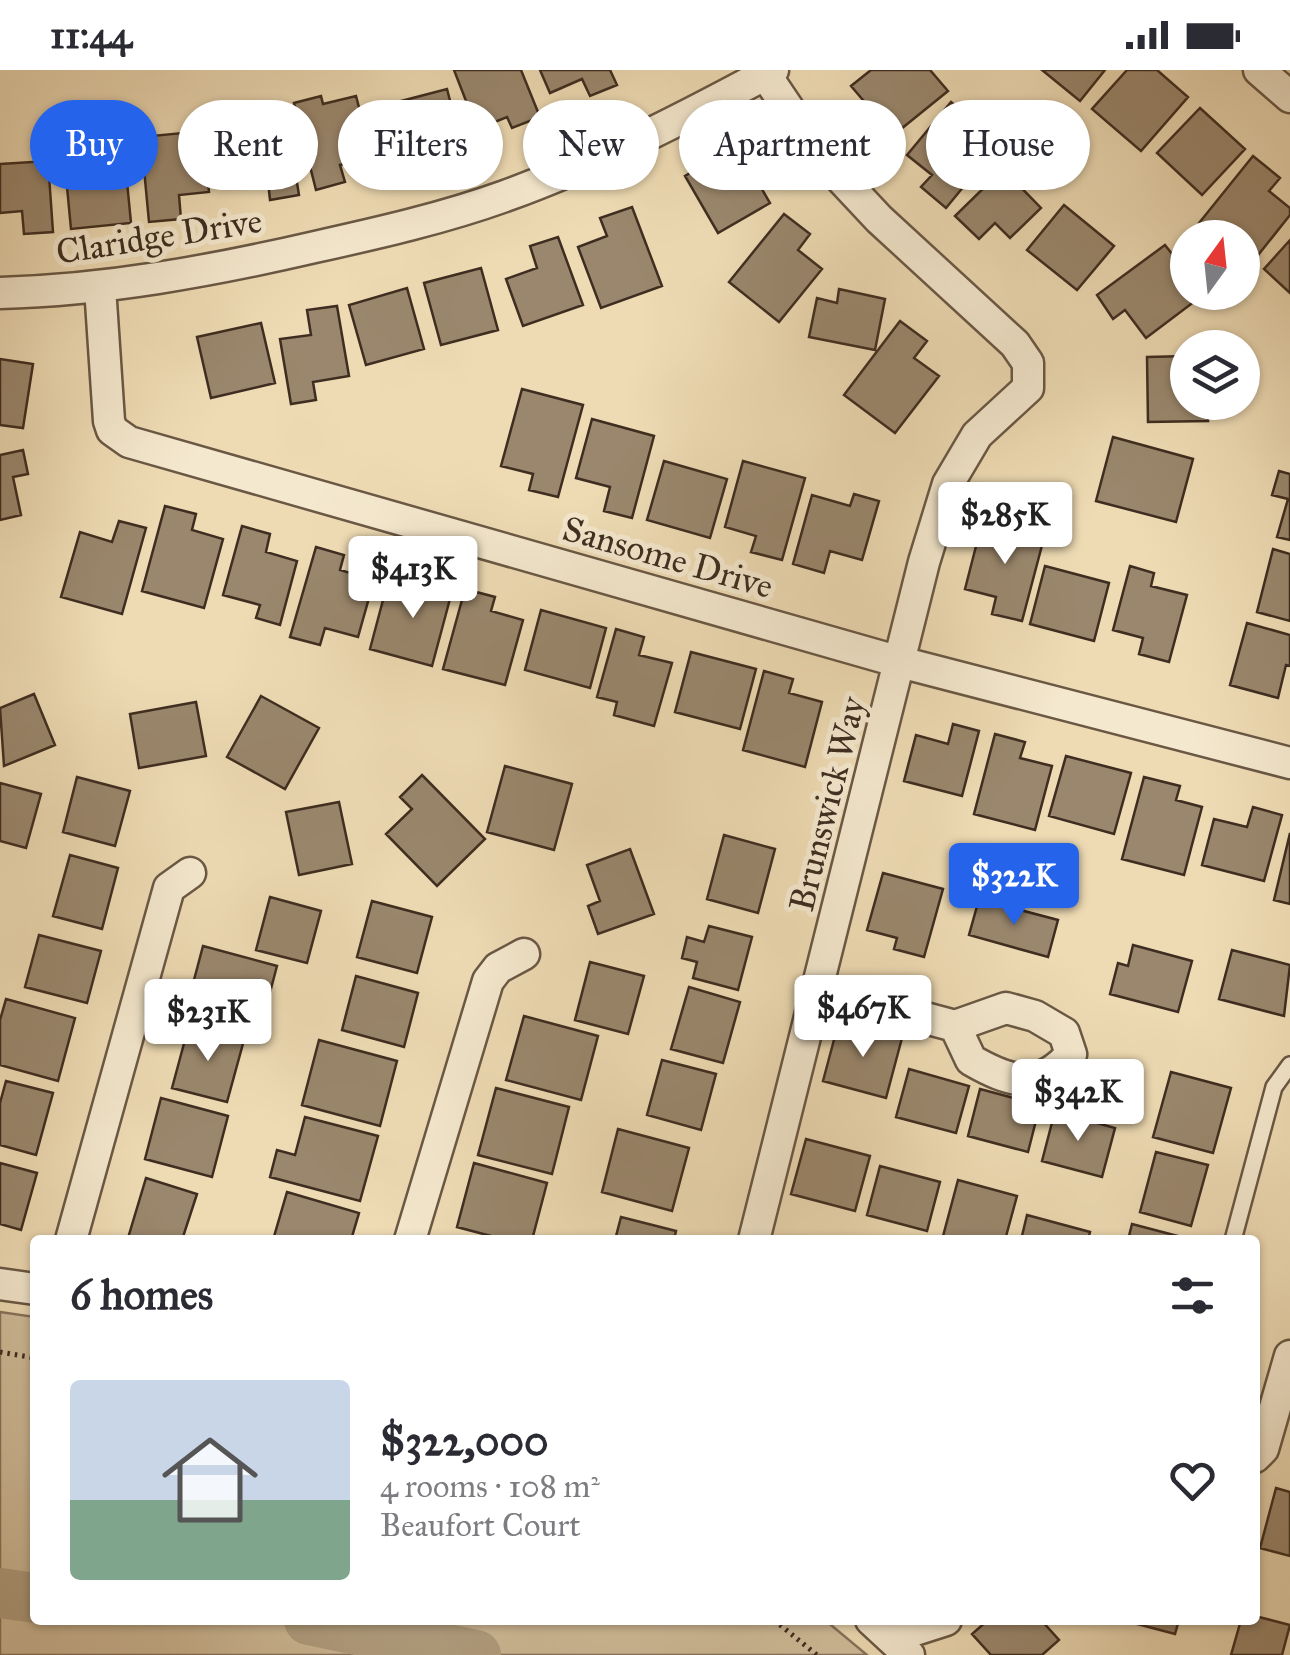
<!DOCTYPE html>
<meta charset="utf-8">
<style>
:root{--surface:#fff;--page:#f2f2f3;--text:#2b2b33;--muted:#7c7c81;--line:#e1e1e2;--accent:#2563eb}
body{margin:0;font-family:"IM FELL Great Primer",serif;background:var(--page);color:var(--text);height:100vh;display:flex;flex-direction:column;font-size:38px;white-space:nowrap}
*{box-sizing:border-box;margin:0}
p{font-size:32px;color:var(--muted)}
.icon{flex:none;width:55px;height:55px;fill:none;stroke:currentColor;stroke-width:2;stroke-linecap:round;stroke-linejoin:round}
.map{position:relative;flex:1;overflow:hidden}
.panel{position:absolute;left:30px;top:1165px;width:1230px;height:390px;display:flex;flex-direction:column;background:var(--surface);border-radius:10px;box-shadow:0 2px 8px #0004}
.panel>*{flex:none}
.banner{position:absolute;left:30px;top:30px;width:1230px;height:90px;display:flex;gap:20px}
.needle{width:65px;rotate:15deg}
.fabs{position:absolute;left:1170px;top:150px;display:grid;gap:20px}
.fabs a{display:grid;place-items:center;width:90px;height:90px;border-radius:50%;background:var(--surface);box-shadow:0 2px 8px #0004;font-size:50px}
.price{position:absolute;translate:-50% -85px;padding:0 22px;border-radius:10px;background:#fff;color:#222;font-size:32px;line-height:65px;filter:drop-shadow(0 2px 5px #0008)}
.price::after{content:'';position:absolute;left:50%;top:60px;width:30px;height:22px;margin-left:-15px;background:inherit;clip-path:polygon(0 0,100% 0,50% 100%)}
.price.selected{background:var(--accent);color:#fff}
ul{padding:0;list-style:none}
li{display:flex;align-items:center;gap:30px;height:250px;padding:0 40px}
li+li{border-top:2px solid var(--line)}
li span{display:grid;place-items:center;flex:none;width:280px;height:200px;border-radius:10px;color:#555}
li>.icon{margin-inline-start:auto}
span .icon{width:120px;height:120px;fill:#fffc;stroke-width:1}
li b{font-size:42px}
h2{display:flex;justify-content:space-between;align-items:center;height:120px;padding:0 40px;font-size:42px}
.tag{padding:0 35px;border-radius:45px;background:var(--surface);box-shadow:0 2px 8px #0004;font-size:35px;line-height:90px}
.tag.selected{background:var(--accent);color:#fff}
.status{display:flex;justify-content:space-between;align-items:center;height:70px;padding:0 50px;background:var(--surface);direction:ltr}
.status svg{height:28px;fill:currentColor}
.map>svg:first-child{display:block}
.green{fill:#d0bd9b;stroke:#87755e;stroke-width:2.5}
.lines{fill:none;stroke-linecap:round;stroke-linejoin:round}
.river{stroke:#b2a082;stroke-width:50}
.building{fill:#9a876d;stroke:#3e2d20;stroke-width:2.5}
.lane-casing{stroke:#6a5845;stroke-width:20}
.street-casing{stroke:#6a5845;stroke-width:35}
.path{stroke:#3e2d20;stroke-width:5;stroke-dasharray:2.5 5;stroke-linecap:butt}
.lane{stroke:#f4e8ce;stroke-width:15}
.street{stroke:#f4e8ce;stroke-width:30}
.labels{text-anchor:middle;stroke-width:10;stroke-linejoin:round;paint-order:stroke}
.street-label{font-size:35px;fill:#3e2d20;stroke:#f4e8ce}
</style>
<div class="status"><b>11:44</b><svg viewBox="0 0 49 12"><path d="M0 12V9h3v3zM5 12V6h3v6zM10 12V3h3v9zM15 12V0h3v12zM26 1h20v11H26zM47 4h2v5h-2z"/></svg></div>
<div class="map">
<svg width="1290" height="1585" viewBox="0 0 1290 1585">
<rect width="100%" height="100%" fill="#eedbb4"/>
<filter id="stains"><feTurbulence type="fractalNoise" baseFrequency=".002" numOctaves="4"/><feColorMatrix values="0 0 0 0 .2 0 0 0 0 .09 0 0 0 0 .02 0 0 0 .5 -.17"/></filter>
<radialGradient id="worn" r=".72"><stop offset=".6" stop-color="#630" stop-opacity="0"/><stop offset="1" stop-color="#630" stop-opacity=".3"/></radialGradient>
<path class="green" d="M0 1242 35 1247V1550H825L867 1585H0Z"/>
<g class="lines">
<path class="river" d="M0 1523 35 1528
M309 1550 476 1585"/>
</g>
<path class="building" d="M454 0H521L540 47 512 58 507 47 477 59Z
M540 0H610L617 15 590 26 582 9 550 23Z
M871 0H930L948 21 880 76 861 53 874 43 851 16Z
M1042 0H1105L1080 31Z
M1127 0H1157L1188 27 1141 81 1092 39Z
M447 19 461 73 400 89 386 35Z
M321 26 323 34 356 26 372 87 340 95 345 112 316 120 294 33Z
M951 32 974 51 965 61 992 82 946 138 921 117 932 105 907 85Z
M1200 38 1245 79 1202 125 1157 83Z
M288 57 299 125 270 130 268 111 233 117 225 67Z
M203 61 209 122 179 125 181 149 149 152 141 67Z
M737 76 770 133 718 163 685 106Z
M1253 86 1280 108 1269 121 1290 138V145L1251 194 1242 188V168H1217L1199 153Z
M48 91 53 162 24 164 22 141 0 143V94Z
M125 91 131 153 71 159 65 96Z
M1003 99 1041 138 1010 168 995 153 979 169 955 146Z
M1064 135 1114 176 1077 220 1027 180Z
M632 137 662 216 601 238 578 177 607 166 600 148Z
M784 144 810 164 798 180 822 199 779 252 729 212Z
M558 167 583 235 523 256 506 209 537 198 530 176Z
M1290 170V223L1264 199Z
M1165 175 1188 204V222L1203 225 1146 268 1125 240 1113 249 1097 225Z
M481 198 498 260 441 275 424 213Z
M407 218 424 279 366 295 349 235Z
M839 219 885 229 875 280 809 267 817 228 837 233Z
M337 236 349 306 313 312 316 330 291 334 280 269 311 265 307 240Z
M900 251 927 271 914 288 939 306 895 363 844 325Z
M261 253 275 313 211 328 197 267Z
M1188 286V332H1207L1208 351 1148 352 1147 287Z
M0 289 33 294 23 358 0 355Z
M522 319 583 335 558 427 529 420 533 404 501 396Z
M592 349 654 366 632 448 604 441 610 417 576 408Z
M1113 367 1193 389 1176 452 1096 431Z
M23 380 28 404 13 407 21 445 0 450V385Z
M664 391 727 409 710 468 647 450Z
M743 391 805 408 782 490 751 482 756 466 725 457Z
M1279 401 1290 404V470L1277 467 1288 429 1272 425Z
M854 424 879 431 862 490 830 481 824 503 793 494 812 425 850 436Z
M165 436 196 444 192 460 223 469 204 538 142 521Z
M983 449 1045 464 1022 551 992 544 996 527 965 519Z
M119 451 146 458 122 544 61 527 80 462 112 472Z
M242 456 270 464 266 482 297 491 280 555 256 548 260 535 223 525Z
M316 477 344 485 340 500 374 510 358 567 325 558 320 575 290 567Z
M1273 479 1290 484V551L1257 542Z
M1045 496 1109 513 1094 571 1030 554Z
M1130 496 1154 503 1151 516 1187 525 1169 592 1139 584 1143 568 1113 560Z
M426 507 454 514 432 596 370 579 387 515 422 524Z
M465 519 495 527 491 541 523 550 505 615 443 599Z
M541 540 606 558 590 618 525 600Z
M1247 553 1290 565V596L1286 595 1278 628 1230 615Z
M616 559 644 567 639 585 672 593 654 656 614 645 617 632 597 627Z
M691 582 756 599 740 659 675 642Z
M764 601 793 609 789 623 822 632 805 697 743 680Z
M34 624 55 675 4 696 0 638Z
M261 626 319 658 285 719 227 687Z
M196 632 206 686 139 698 130 644Z
M953 654 979 661 962 726 904 711 916 665 948 674Z
M995 664 1025 672 1020 688 1052 696 1035 760 974 744Z
M1066 686 1131 703 1114 764 1049 746Z
M505 696 572 714 554 780 487 762Z
M422 705 485 769 437 816 386 764 412 739 400 727Z
M77 707 130 721 115 776 63 762Z
M1144 707 1180 716 1176 730 1202 737 1184 805 1122 789Z
M0 713 41 724 26 778 0 771Z
M339 732 352 794 299 805 286 742Z
M1253 737 1282 745 1264 811 1202 795 1214 749 1247 757Z
M1290 763V834L1274 830Z
M724 765 775 779 758 843 707 829Z
M630 779 654 844 598 864 588 836 600 831 587 795Z
M70 785 118 798 102 859 53 846Z
M883 803 943 819 924 887 894 879 897 868 867 860Z
M270 827 321 841 307 893 256 880Z
M979 829 1058 850 1048 887 969 865Z
M372 831 432 847 417 903 357 887Z
M709 856 752 867 738 920 693 908 697 892 682 888 687 867 704 872Z
M39 865 101 881 87 933 25 917Z
M1133 875 1192 891 1178 942 1110 924 1118 893 1128 896Z
M203 876 277 896 260 960 186 940Z
M1232 880 1290 895 1284 946 1219 929Z
M590 892 644 906 628 964 575 950Z
M356 906 418 923 404 977 342 960Z
M689 917 740 932 723 993 671 979Z
M6 929 75 948 58 1011 0 995V950Z
M524 946 598 966 581 1030 506 1010Z
M839 951 902 968 886 1028 823 1011Z
M189 955 244 970 227 1032 172 1018Z
M319 970 397 991 380 1056 302 1035Z
M662 990 716 1004 701 1060 647 1045Z
M909 999 969 1016 956 1063 896 1047Z
M1171 1002 1231 1018 1213 1083 1153 1067Z
M6 1011 53 1023 36 1085 0 1075V1033Z
M496 1018 569 1037 552 1104 478 1085Z
M980 1019 1040 1035 1028 1082 968 1066Z
M161 1028 228 1046 212 1107 145 1089Z
M1055 1041 1115 1058 1102 1107 1042 1091Z
M305 1047 378 1066 360 1131 270 1107 277 1080 295 1085Z
M618 1059 689 1078 672 1141 602 1122Z
M806 1069 870 1086 855 1141 791 1124Z
M1156 1082 1208 1095 1191 1156 1140 1142Z
M0 1093 37 1103 21 1160 0 1154Z
M474 1093 547 1113 532 1170H506L457 1157Z
M880 1096 940 1112 927 1161 867 1145Z
M146 1108 197 1124 182 1170 128 1168Z
M958 1110 1017 1126 1005 1170H942Z
M287 1122 359 1143 351 1170H273Z
M1027 1145 1090 1162 1088 1170H1021Z
M621 1147 676 1161 674 1170H615Z
M1132 1154 1189 1169V1170H1128Z
M1276 1418 1290 1422V1486L1260 1478Z
M1255 1546 1290 1555 1282 1585H1231L1241 1550H1255Z
M988 1550H1041L1059 1570 1042 1585H991L972 1564Z
M1122 1550H1179L1175 1564Z"/>
<g class="lines">
<defs>
<path id="lane" d="M1233 1170 1274 1017 1290 995"/>
<path id="street" d="M1259 0 1290 27
M100 217 109 351 112 360 129 372 900 592 1290 693
M0 223C107 220 211 201 315 177 378 163 444 148 505 126 599 92 686 47 773 0
M820 920 955 956
M1006 938 1035 946 1064 963 1071 984C1039 1021 1011 1013 971 990L955 956Z
M71 1170 169 818 190 803
M410 1170 488 911 498 898 524 884
M754 1170 924 492 948 414 977 365 1028 318V293L1015 274 879 149 821 87 765 4
M0 1214 35 1219
M1255 1387 1263 1379 1290 1286
M871 1550 909 1585
M893 1567 946 1550"/>
</defs>
<use href="#lane" class="lane-casing"/>
<use href="#street" class="street-casing"/>
<path class="path" d="M0 1282 35 1288
M774 1550 817 1585"/>
<use href="#lane" class="lane"/>
<use href="#street" class="street"/>
</g>
<g class="labels">
<g class="street-label">
<text transform="translate(159 166) rotate(-9)" y="12">Claridge Drive</text>
<text transform="translate(668 487) rotate(16)" y="12">Sansome Drive</text>
<text transform="translate(827 734) rotate(-76)" y="12">Brunswick Way</text>
</g>
</g>
<rect width="100%" height="100%" filter="url(#stains)"/>
<rect width="100%" height="100%" fill="url(#worn)"/>
</svg>
<div class="fabs">
<a><svg class="needle" viewBox="-14 -14 28 28"><path d="M0-13l5 13h-10z" fill="#e53935"/><path d="M0 13l5-13h-10z" fill="#7c7c81"/></svg></a>
<a><svg class="icon" aria-label="layers" viewBox="0 0 24 24"><path d="M12 4l9 5-9 5-9-5zM3 14l9 5 9-5"/></svg></a>
</div>
<b class="price" style="left:1005px;top:497px">$285K</b>
<b class="price" style="left:413px;top:551px">$413K</b>
<b class="price selected" style="left:1014px;top:858px">$322K</b>
<b class="price" style="left:863px;top:990px">$467K</b>
<b class="price" style="left:208px;top:994px">$231K</b>
<b class="price" style="left:1078px;top:1074px">$342K</b>
<div class="banner">
<a class="tag selected">Buy</a>
<a class="tag">Rent</a>
<a class="tag">Filters</a>
<a class="tag">New</a>
<a class="tag">Apartment</a>
<a class="tag">House</a>
</div>
<section class="panel">
<h2>6 homes<svg class="icon" aria-label="filters" viewBox="0 0 24 24"><path d="M4 7h16M4 17h16"/><circle cx="9" cy="7" r="2"/><circle cx="15" cy="17" r="2"/></svg></h2>
<ul>
<li><span style="background:linear-gradient(#c9d6e8 60%,#7fa58c 0)"><svg class="icon" aria-label="home" viewBox="0 0 24 24"><path d="M3 11l9-7 9 7M6 9v11h12V9"/></svg></span><div><b>$322,000</b><p>4 rooms · 108 m²</p><p>Beaufort Court</p></div><svg class="icon" aria-label="heart" viewBox="0 0 24 24"><path d="M12 20l-8-8c-3-5 5-10 8-4 3-6 11-1 8 4z"/></svg></li>
</ul>
</section>
</div>
